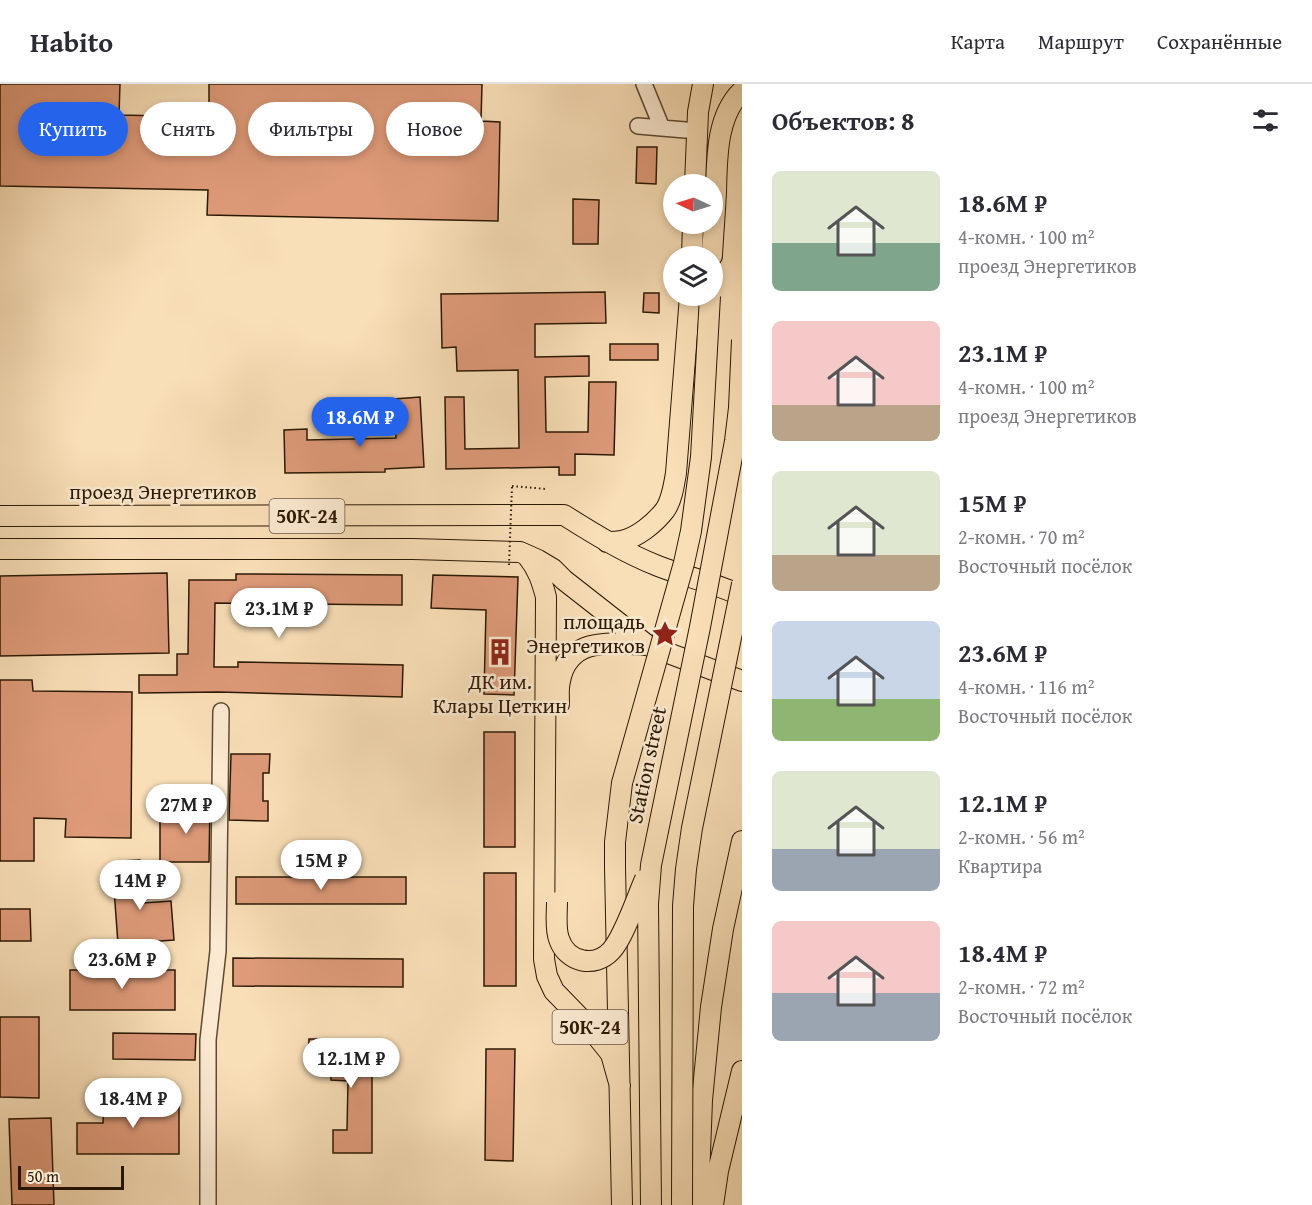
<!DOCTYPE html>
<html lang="ru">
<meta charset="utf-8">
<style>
:root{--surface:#fff;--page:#f7f7f7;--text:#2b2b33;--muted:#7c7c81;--line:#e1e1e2;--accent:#2563eb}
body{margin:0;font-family:"Gentium Book Plus",serif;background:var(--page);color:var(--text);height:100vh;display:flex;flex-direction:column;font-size:22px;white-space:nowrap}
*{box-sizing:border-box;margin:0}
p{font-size:20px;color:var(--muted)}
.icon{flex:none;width:33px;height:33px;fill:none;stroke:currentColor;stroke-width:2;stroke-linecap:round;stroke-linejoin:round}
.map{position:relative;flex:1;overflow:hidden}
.drawer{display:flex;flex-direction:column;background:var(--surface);width:570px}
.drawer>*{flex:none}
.hud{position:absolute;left:18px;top:18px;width:570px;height:54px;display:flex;gap:12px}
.needle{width:39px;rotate:274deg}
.buttons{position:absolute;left:663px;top:90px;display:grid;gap:12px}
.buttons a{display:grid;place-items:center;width:60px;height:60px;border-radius:50%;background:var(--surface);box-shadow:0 3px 9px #0003;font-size:30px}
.scale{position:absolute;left:18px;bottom:15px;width:106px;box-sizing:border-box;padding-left:6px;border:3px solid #2b1803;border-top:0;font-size:16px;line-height:21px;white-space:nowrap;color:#2b1803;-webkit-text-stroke:4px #fbead1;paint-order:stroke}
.price{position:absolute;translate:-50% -51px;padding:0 14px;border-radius:21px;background:#fff;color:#222;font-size:20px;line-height:39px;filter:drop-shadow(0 2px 3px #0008)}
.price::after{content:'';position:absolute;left:50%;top:36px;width:18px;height:14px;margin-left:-9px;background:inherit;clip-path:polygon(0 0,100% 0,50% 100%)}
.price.selected{background:var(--accent);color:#fff}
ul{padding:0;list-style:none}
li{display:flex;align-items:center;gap:18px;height:150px;padding:0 30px}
li span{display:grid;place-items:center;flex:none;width:168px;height:120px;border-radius:9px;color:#555}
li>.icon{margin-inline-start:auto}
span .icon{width:72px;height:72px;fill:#fffc;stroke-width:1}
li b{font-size:26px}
h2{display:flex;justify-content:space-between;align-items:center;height:72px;padding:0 30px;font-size:26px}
.tag{padding:0 21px;border-radius:27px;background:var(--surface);box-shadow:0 3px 9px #0003;font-size:21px;line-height:54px}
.tag.selected{background:var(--accent);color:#fff}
header{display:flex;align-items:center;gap:36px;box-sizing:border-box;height:84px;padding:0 30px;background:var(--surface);border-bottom:2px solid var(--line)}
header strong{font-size:28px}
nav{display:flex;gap:33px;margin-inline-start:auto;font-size:21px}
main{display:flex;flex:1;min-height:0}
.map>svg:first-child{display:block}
.building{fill:#de9a79;stroke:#2b1803;stroke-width:1.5}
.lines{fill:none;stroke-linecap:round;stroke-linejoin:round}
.minor-casing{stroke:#5e4a30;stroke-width:18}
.major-casing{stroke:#2b1803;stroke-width:22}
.path{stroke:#2b1803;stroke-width:2;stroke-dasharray:1.5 3;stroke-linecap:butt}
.minor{stroke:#fbead1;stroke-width:15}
.major{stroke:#f9dfb8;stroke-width:20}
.major-bridge-casing{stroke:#2b1803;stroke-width:22;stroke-linecap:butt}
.path-bridge{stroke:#2b1803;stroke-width:2;stroke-dasharray:1.5 3;stroke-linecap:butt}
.major-bridge{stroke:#f9dfb8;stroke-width:20}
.labels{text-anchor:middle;stroke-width:5;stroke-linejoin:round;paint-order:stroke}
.shield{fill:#fbead1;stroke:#695741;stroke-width:1.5}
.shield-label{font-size:20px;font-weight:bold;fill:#2b1803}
.street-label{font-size:21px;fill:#2b1803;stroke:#fbead1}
.poi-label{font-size:21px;fill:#2b1803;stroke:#fbead1;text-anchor:end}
</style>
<header>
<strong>Habito</strong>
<nav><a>Карта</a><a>Маршрут</a><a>Сохранённые</a></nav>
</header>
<main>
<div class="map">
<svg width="742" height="1121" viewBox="0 0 742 1121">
<rect width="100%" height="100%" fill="#f9dfb8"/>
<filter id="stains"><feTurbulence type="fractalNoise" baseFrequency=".00333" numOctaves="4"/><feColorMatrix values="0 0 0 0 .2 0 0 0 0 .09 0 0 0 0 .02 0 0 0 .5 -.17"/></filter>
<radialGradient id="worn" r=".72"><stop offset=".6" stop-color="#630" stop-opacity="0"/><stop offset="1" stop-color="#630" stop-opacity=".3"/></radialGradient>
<path class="building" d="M0 0H120L119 31 209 33V0H482L481 37 500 38 498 137 207 131 208 106 0 102Z
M637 63H657L656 100 636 99Z
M573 115 599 116 598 160H573Z
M605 208 606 239 535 240V273L589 272V292L545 293 546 348H588L589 298H616L614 371 575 370V391H559V383L446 385 445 313H464L465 365 519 364 518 286 457 287 456 263 442 264 441 210Z
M644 209H659V229L643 228Z
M610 260H658V276H610Z
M420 313 424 383 385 385V388L285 389 284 346 307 345V356L396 354 394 315Z
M167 489 169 569 0 572V492Z
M236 490 402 491V521L215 519 214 583H238V578L403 581 402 613 218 608 139 609V591H177V570H188L189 496H236Z
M433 491 518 493 514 611 484 610 486 526 431 524Z
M0 596H32L33 607 132 608 131 754 65 753 66 735 34 734V777H0Z
M484 648H515V763H484Z
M231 670H270L269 689H263V717H268V737L229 736Z
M178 721H210L209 778H160V734H178Z
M140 776 143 819 171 817 174 856 118 860 114 805 123 804 121 777Z
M484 789H516V902H484Z
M236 793H406V820H236Z
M0 825H30L31 857H0Z
M233 874 403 875V903L233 902Z
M70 886H175V926H70Z
M0 933H39V1014L0 1013Z
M113 949 196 950 195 976 113 975Z
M309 955H372V1069H333V1046H347L348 997 331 996V976H308Z
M486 965H515L513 1077 485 1076Z
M104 1016H179V1070H77V1039H103Z
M51 1034 54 1121H12L9 1035Z"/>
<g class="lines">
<defs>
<path id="minor" d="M644 0 662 44
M638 42 697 47
M208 1121V956L218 867 221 627"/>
<path id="major" d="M695 100 698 28 703 0
M692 172 693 140
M712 172C713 151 715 129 716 108 717 75 716 32 742 7
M0 432 564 431C594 450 625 469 658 482 686 493 715 499 742 512
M607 458C611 458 617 458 621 457 637 454 655 439 665 426 672 416 674 401 676 389L690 212
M0 465H413L520 468 538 476 553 485 564 496 647 561 742 597
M528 473C538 485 542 498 546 513L544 875 547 892 554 907 591 945 611 970 620 1002
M559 620C559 613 558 605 560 597 568 552 612 559 647 561
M615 783 622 1121
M698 1121 702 1016 711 923 723 845 742 757
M713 1121 718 1087 742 987"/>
</defs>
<use href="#minor" class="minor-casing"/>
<use href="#major" class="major-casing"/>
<path class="path" d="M512 402 546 405"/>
<use href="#minor" class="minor"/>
<use href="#major" class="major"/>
<defs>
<path id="major-bridge" d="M615 783V758L622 699 684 479 691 447 701 373 710 212
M557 818C557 830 555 844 559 855 567 879 595 884 611 867 624 853 637 813 645 795
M651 1121 648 820 651 781 700 543 735 357 739 324 742 256
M682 1121 683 822 686 785 692 744 742 500"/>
</defs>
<use href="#major-bridge" class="major-bridge-casing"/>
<path class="path-bridge" d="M509 481 512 402"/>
<use href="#major-bridge" class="major-bridge"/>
</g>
<defs>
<symbol id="sight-bare" viewBox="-9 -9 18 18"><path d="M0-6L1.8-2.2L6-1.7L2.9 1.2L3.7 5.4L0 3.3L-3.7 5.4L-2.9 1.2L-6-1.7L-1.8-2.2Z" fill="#8f2418" stroke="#fbead1" stroke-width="2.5" paint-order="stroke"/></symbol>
<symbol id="building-bare" viewBox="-9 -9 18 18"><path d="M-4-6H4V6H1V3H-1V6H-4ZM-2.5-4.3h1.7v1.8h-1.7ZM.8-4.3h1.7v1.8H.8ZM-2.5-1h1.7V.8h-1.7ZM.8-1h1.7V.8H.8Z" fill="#8f2418" stroke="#fbead1" stroke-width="2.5" paint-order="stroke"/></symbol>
</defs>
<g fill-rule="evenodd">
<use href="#sight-bare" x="646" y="531" width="38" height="38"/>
<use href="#building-bare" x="481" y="549" width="38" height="38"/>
</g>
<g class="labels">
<g class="shield">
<rect x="269.5" y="415" width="75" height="34" rx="4.5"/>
<rect x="552.5" y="926" width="75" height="34" rx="4.5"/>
</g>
<g class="shield-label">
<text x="307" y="439">50К-24</text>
<text x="590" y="950">50К-24</text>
</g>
<g class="street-label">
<text x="163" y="415">проезд Энергетиков</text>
<text transform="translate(647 681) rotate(-78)" y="7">Station street</text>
</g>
<g class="poi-label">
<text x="645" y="545">площадь<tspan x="645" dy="24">Энергетиков</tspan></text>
<text x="500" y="605" text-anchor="middle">ДК им.<tspan x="500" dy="24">Клары Цеткин</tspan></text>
</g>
</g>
<rect width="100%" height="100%" filter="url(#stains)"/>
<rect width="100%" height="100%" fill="url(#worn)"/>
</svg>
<div class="buttons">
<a><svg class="needle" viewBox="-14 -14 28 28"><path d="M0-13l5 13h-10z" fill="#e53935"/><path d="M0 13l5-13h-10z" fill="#7c7c81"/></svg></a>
<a><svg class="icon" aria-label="layers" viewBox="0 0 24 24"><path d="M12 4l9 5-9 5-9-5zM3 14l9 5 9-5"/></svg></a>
</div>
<div class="scale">50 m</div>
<b class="price selected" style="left:360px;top:364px">18.6M ₽</b>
<b class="price" style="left:279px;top:555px">23.1M ₽</b>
<b class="price" style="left:186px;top:751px">27M ₽</b>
<b class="price" style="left:321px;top:807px">15M ₽</b>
<b class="price" style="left:140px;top:827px">14M ₽</b>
<b class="price" style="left:122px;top:906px">23.6M ₽</b>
<b class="price" style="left:351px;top:1005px">12.1M ₽</b>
<b class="price" style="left:133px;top:1045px">18.4M ₽</b>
<div class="hud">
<a class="tag selected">Купить</a>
<a class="tag">Снять</a>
<a class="tag">Фильтры</a>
<a class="tag">Новое</a>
</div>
</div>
<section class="drawer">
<h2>Объектов: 8<svg class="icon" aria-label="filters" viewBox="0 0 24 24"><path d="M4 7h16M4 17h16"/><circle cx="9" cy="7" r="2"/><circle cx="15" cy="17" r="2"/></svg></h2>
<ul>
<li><span style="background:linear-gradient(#dfe7d0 60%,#7fa58c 0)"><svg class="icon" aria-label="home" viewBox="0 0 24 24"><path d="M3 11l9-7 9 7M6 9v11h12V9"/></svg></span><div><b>18.6M ₽</b><p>4-комн. · 100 m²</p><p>проезд Энергетиков</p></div></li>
<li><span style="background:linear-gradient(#f6c9c9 70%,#b9a48a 0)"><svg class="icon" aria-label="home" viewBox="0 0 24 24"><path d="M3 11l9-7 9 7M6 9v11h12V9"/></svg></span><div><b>23.1M ₽</b><p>4-комн. · 100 m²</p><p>проезд Энергетиков</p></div></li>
<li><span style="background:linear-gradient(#dfe7d0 70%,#b9a48a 0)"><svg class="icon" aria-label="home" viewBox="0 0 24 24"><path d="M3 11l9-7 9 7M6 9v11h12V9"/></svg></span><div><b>15M ₽</b><p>2-комн. · 70 m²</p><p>Восточный посёлок</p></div></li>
<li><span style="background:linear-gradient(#c9d6e8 65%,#8fb573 0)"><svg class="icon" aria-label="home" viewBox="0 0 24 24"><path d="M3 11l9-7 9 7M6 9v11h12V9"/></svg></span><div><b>23.6M ₽</b><p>4-комн. · 116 m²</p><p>Восточный посёлок</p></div></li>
<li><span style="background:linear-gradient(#dfe7d0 65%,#9aa5b1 0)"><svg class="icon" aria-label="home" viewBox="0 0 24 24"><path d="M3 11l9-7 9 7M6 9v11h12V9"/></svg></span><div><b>12.1M ₽</b><p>2-комн. · 56 m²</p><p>Квартира</p></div></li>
<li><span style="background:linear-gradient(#f6c9c9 60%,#9aa5b1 0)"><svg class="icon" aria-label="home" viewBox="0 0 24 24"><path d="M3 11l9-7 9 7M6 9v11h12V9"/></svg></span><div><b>18.4M ₽</b><p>2-комн. · 72 m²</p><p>Восточный посёлок</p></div></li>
</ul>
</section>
</main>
